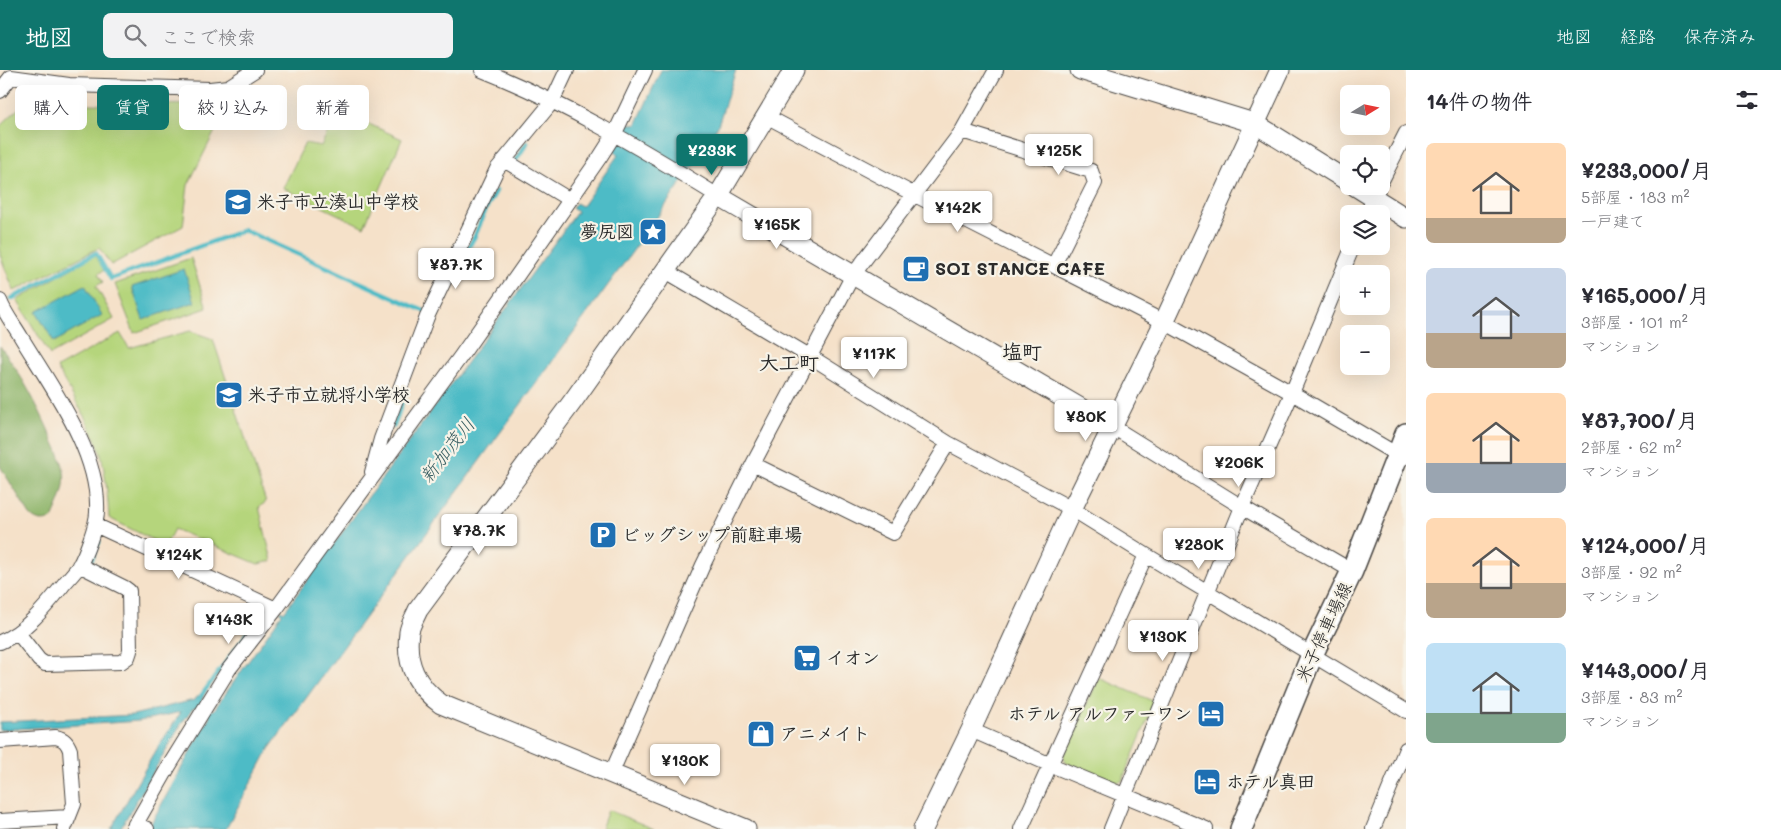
<!DOCTYPE html>
<html lang="ja">
<meta charset="utf-8">
<style>
:root{--surface:#fff;--page:#f2f2f3;--text:#2b2b33;--muted:#7c7c81;--accent:#0f766e}
body{margin:0;font-family:Mali,"Klee One",sans-serif;background:var(--page);color:var(--text);height:100vh;display:flex;flex-direction:column;font-size:19px;white-space:nowrap}
*{box-sizing:border-box;margin:0}
p{font-size:16px;color:var(--muted)}
.icon{flex:none;width:28px;height:28px;fill:none;stroke:currentColor;stroke-width:2;stroke-linecap:round;stroke-linejoin:round}
.map{position:relative;flex:1;overflow:hidden}
.details{display:flex;flex-direction:column;background:var(--surface);width:375px}
.details>*{flex:none}
.guide{position:absolute;left:15px;top:15px;width:475px;height:45px;display:flex;gap:10px}
.needle{width:32px;rotate:80deg}
.buttons{position:absolute;left:1340px;top:15px;display:grid;gap:10px}
.buttons a{display:grid;place-items:center;width:50px;height:50px;border-radius:8px;background:var(--surface);box-shadow:0 5px 20px #0002;font-size:25px}
.price{position:absolute;translate:-50% -42px;padding:0 11px;border-radius:5px;background:#fff;color:#222;font-size:16px;line-height:32px;filter:drop-shadow(0 1px 2px #0008)}
.price::after{content:'';position:absolute;left:50%;top:30px;width:15px;height:11px;margin-left:-8px;background:inherit;clip-path:polygon(0 0,100% 0,50% 100%)}
.price.active{background:var(--accent);color:#fff}
ul{padding:0;list-style:none}
li{display:flex;align-items:center;gap:15px;height:125px;padding:0 20px}
li span{display:grid;place-items:center;flex:none;width:140px;height:100px;border-radius:8px;color:#555}
li>.icon{margin-inline-start:auto}
span .icon{width:60px;height:60px;fill:#fffc;stroke-width:1}
li b{font-size:21px}
h2{display:flex;justify-content:space-between;align-items:center;height:60px;padding:0 20px;font-size:21px}
.chip{padding:0 18px;border-radius:8px;background:var(--surface);box-shadow:0 5px 20px #0002;font-size:18px;line-height:45px}
.chip.active{background:var(--accent);color:#fff}
header{display:flex;align-items:center;gap:30px;box-sizing:border-box;height:70px;padding:0 25px;background:var(--accent);color:#fff}
header strong{font-size:24px}
nav{display:flex;gap:28px;margin-inline-start:auto;font-size:18px}
.search{width:350px;height:45px;background:var(--page);display:flex;align-items:center;gap:12px;box-sizing:border-box;padding:0 18px;border-radius:8px;color:var(--muted);font-size:19px}
main{display:flex;flex:1;min-height:0}
.map>svg:first-child{display:block}
.green{fill:#b5d57c;stroke:#708054}
.forest{fill:#90b66c;stroke:#5e704c}
.water{fill:#4dbbc6;stroke:#3c7378}
.lines{fill:none;stroke-linecap:round;stroke-linejoin:round}
.stream{stroke:#4dbbc6;stroke-width:4.5}
.street-casing{stroke:#494643;stroke-width:16}
.secondary-casing{stroke:#494643;stroke-width:21}
.primary-casing{stroke:#494643;stroke-width:24}
.street{stroke:#fff;stroke-width:14}
.secondary{stroke:#fff;stroke-width:19}
.primary{stroke:#fff;stroke-width:21}
.labels{text-anchor:middle;stroke-width:4.5;stroke-linejoin:round;paint-order:stroke}
.poi-label{font-size:18px;font-weight:bold;fill:#2b2b2b;stroke:#f7f3e8;text-anchor:start}
.street-label{font-size:18px;fill:#2b2b2b;stroke:#f7f3e8}
.water-label{font-size:19px;font-style:italic;fill:#375d61;stroke:#f7f3e8}
.quarter-label{font-size:20px;font-weight:bold;fill:#2b2b2b;stroke:#f7f3e8}
</style>
<header>
<strong>地図</strong>
<div class="search"><svg class="icon" aria-label="search" viewBox="0 0 24 24"><circle cx="10" cy="10" r="6"/><path d="M15 15l6 6"/></svg>ここで検索</div>
<nav><a>地図</a><a>経路</a><a>保存済み</a></nav>
</header>
<main>
<div class="map">
<svg width="1406" height="759" viewBox="0 0 1406 759">
<rect width="100%" height="100%" fill="#f7f3e8"/>
<filter id="ink" filterUnits="userSpaceOnUse"><feTurbulence type="fractalNoise" baseFrequency=".02" numOctaves="2"/><feDisplacementMap in="SourceGraphic" scale="10" xChannelSelector="R" yChannelSelector="G"/><feConvolveMatrix kernelMatrix="1 2 1 2 8 2 1 2 1" color-interpolation-filters="sRGB"/></filter>
<filter id="wash" filterUnits="userSpaceOnUse"><feTurbulence type="fractalNoise" baseFrequency=".0096" numOctaves="4" result="noise"/><feDisplacementMap in="SourceGraphic" scale="20" xChannelSelector="R" yChannelSelector="G"/><feGaussianBlur stdDeviation="1.12" result="paint"/><feColorMatrix in="noise" values="0 0 0 0 0 0 0 0 0 0 0 0 0 0 0 0 0 1.4 0 .05"/><feComposite in="paint" operator="in"/></filter>
<g filter="url(#wash)">
<rect width="100%" height="100%" fill="#f5e1c9"/>
<path class="green" d="M69 34 228 35 188 115 183 156 111 195 99 178 14 221 0 185V56L20 37Z
M338 40 402 69 364 157 283 118 305 73 321 76Z
M95 185 104 200 98 204 103 212 96 216 114 249 50 285 17 230Z
M191 188 207 238 134 263 115 214Z
M190 261 213 269 266 432 259 437 272 491 258 494 174 459 165 476 109 448C108 428 106 408 102 389 95 360 71 324 57 298L120 263 129 278Z
M1099 608 1155 632 1122 711 1115 713 1066 693 1063 686Z
M608 740 654 759H601Z"/>
<path class="forest" d="M0 276C21 304 37 334 51 366 56 377 62 389 64 401 67 418 58 435 52 449 43 452 37 452 30 445L0 396Z"/>
<path class="water" d="M661 0H736L718 55 693 96 649 159 269 679 226 759H148L210 646 198 638H193L182 653 120 759H111L153 685 181 642 140 651 0 660V652L133 645 194 630 203 622 204 625 201 633 213 641 282 544 280 542 281 540 284 542 577 142 572 138 576 133 582 136 618 85 614 80 628 53 636 55Z
M184 199 195 232 143 250 132 217Z
M85 215 102 245 54 272 36 242Z"/>
<g class="lines">
<path class="stream" d="M514 93 527 73
M461 191 475 166 486 139 496 121
M11 229 96 183 111 209 244 160 426 242
M394 356 404 327
M92 489 99 472
M201 626 265 539"/>
</g>
</g>
<g filter="url(#ink)">
<g class="lines">
<defs>
<path id="street" d="M482 0C565 33 642 79 718 126
M0 21 11 7 69 15 210 19 228 17 255 0
M766 46 915 125 1164 252 1292 323 1403 388
M962 61 1091 101 1095 113 1054 195
M504 90 570 130
M1381 112 1406 63
M1367 144 1378 119
M664 200 811 287 948 373 1072 439 1146 485 1406 641
M0 231C5 244 14 255 21 267 51 317 100 382 97 442 97 454 85 486 79 496 75 502 69 508 64 514 47 535 26 562 0 572
M1113 357 1242 437 1352 501
M753 394 893 463 948 373
M372 402 381 369 427 247 497 99 552 32 567 0
M95 455 276 539
M18 563 39 590 45 594 121 592 128 587 130 581 129 521 125 518 79 495
M971 660 1051 695 1206 759
M0 671 56 667C64 669 67 672 70 680L74 734 64 759
M611 704 703 495 753 394 853 205 962 61 996 0
M0 751 69 747
M135 754 147 759
M133 759 169 696 229 599 276 539 461 286 600 87 614 65 645 0
M1021 759 1146 485
M1111 759 1242 437 1292 323 1353 176
M1373 759 1406 679"/>
<path id="secondary" d="M1080 0 1254 53 1349 112
M1355 116 1406 148
M718 126 1113 357
M746 759 441 634C416 616 405 593 409 562 410 555 415 547 418 540L573 331 718 126 794 0
M923 759 971 660 1072 439 1164 252 1280 0"/>
<path id="primary" d="M1241 759 1312 585 1352 501 1406 364"/>
</defs>
<use href="#street" class="street-casing"/>
<use href="#secondary" class="secondary-casing"/>
<use href="#primary" class="primary-casing"/>
<use href="#street" class="street"/>
<use href="#secondary" class="secondary"/>
<use href="#primary" class="primary"/>
</g>
</g>
<defs>
<symbol id="school-square" viewBox="-11 -11 22 22"><rect x="-9" y="-9" width="18" height="18" rx="4" fill="#1f6fb2" stroke="#f7f3e8"/><path d="M0-5L7-2L0 1L-7-2ZM-4 1L0 2.5L4 1V4Q0 6-4 4Z" fill="#fff"/></symbol>
<symbol id="sight-square" viewBox="-11 -11 22 22"><rect x="-9" y="-9" width="18" height="18" rx="4" fill="#1f6fb2" stroke="#f7f3e8"/><path d="M0-6L1.8-2.2L6-1.7L2.9 1.2L3.7 5.4L0 3.3L-3.7 5.4L-2.9 1.2L-6-1.7L-1.8-2.2Z" fill="#fff"/></symbol>
<symbol id="cafe-square" viewBox="-11 -11 22 22"><rect x="-9" y="-9" width="18" height="18" rx="4" fill="#1f6fb2" stroke="#f7f3e8"/><path d="M-5.5-4.5H6V0H3Q3 3.5 0 3.5H-2.5Q-5.5 3.5-5.5 0ZM3-3.2v2h1.7v-2ZM-6 4.5H4V6H-6Z" fill="#fff"/></symbol>
<symbol id="parking-square" viewBox="-11 -11 22 22"><rect x="-9" y="-9" width="18" height="18" rx="4" fill="#1f6fb2" stroke="#f7f3e8"/><path d="M-3.5-5.5H1a3.5 3.5 0 0 1 0 7H-1V5.5H-3.5ZM-1-3.4V-.6H.8a1.4 1.4 0 0 0 0-2.8Z" fill="#fff"/></symbol>
<symbol id="supermarket-square" viewBox="-11 -11 22 22"><rect x="-9" y="-9" width="18" height="18" rx="4" fill="#1f6fb2" stroke="#f7f3e8"/><path d="M-6-5.5h2.5l.6 2H6L4.5 2H-2.5L-4.4-4H-6ZM-1.5 3.2a1.3 1.3 0 1 0 .1 0ZM3 3.2a1.3 1.3 0 1 0 .1 0Z" fill="#fff"/></symbol>
<symbol id="hotel-square" viewBox="-11 -11 22 22"><rect x="-9" y="-9" width="18" height="18" rx="4" fill="#1f6fb2" stroke="#f7f3e8"/><path d="M-6-4.5h1.5V1H6V5H4.5V3h-9V5H-6ZM-4 0a1.8 1.8 0 1 1 3.6 0ZM.5 0V-2.5h3Q6-2.5 6 0Z" fill="#fff"/></symbol>
<symbol id="shop-square" viewBox="-11 -11 22 22"><rect x="-9" y="-9" width="18" height="18" rx="4" fill="#1f6fb2" stroke="#f7f3e8"/><path d="M-5-2.5h2.3a2.7 3.5 0 0 1 5.4 0H5L5.5 6h-11ZM-1.5-2.5h3a1.5 2.3 0 0 0-3 0Z" fill="#fff"/></symbol>
</defs>
<g fill-rule="evenodd">
<use href="#school-square" x="222" y="116" width="32" height="32"/>
<use href="#sight-square" x="637" y="146" width="32" height="32"/>
<use href="#cafe-square" x="900" y="183" width="32" height="32"/>
<use href="#school-square" x="213" y="309" width="32" height="32"/>
<use href="#parking-square" x="587" y="449" width="32" height="32"/>
<use href="#supermarket-square" x="791" y="572" width="32" height="32"/>
<use href="#hotel-square" x="1195" y="628" width="32" height="32"/>
<use href="#shop-square" x="745" y="648" width="32" height="32"/>
<use href="#hotel-square" x="1191" y="696" width="32" height="32"/>
</g>
<g class="labels">
<g class="poi-label">
<text x="257" y="138">米子市立湊山中学校</text>
<text x="634" y="168" text-anchor="end">夢尻図</text>
<text x="935" y="205">SOI STANCE CAFE</text>
<text x="248" y="331">米子市立就将小学校</text>
<text x="622" y="471">ビッグシップ前駐車場</text>
<text x="826" y="594">イオン</text>
<text x="1192" y="650" text-anchor="end">ホテル アルファーワン</text>
<text x="780" y="670">アニメイト</text>
<text x="1226" y="718">ホテル真田</text>
</g>
<g class="street-label">
<text transform="translate(1324 562) rotate(-65)" y="6">米子停車場線</text>
</g>
<g class="water-label">
<text transform="translate(447 380) rotate(-52)" y="7">新加茂川</text>
</g>
<g class="quarter-label">
<text x="1022" y="289">塩町</text>
<text x="789" y="300">大工町</text>
</g>
</g>
</svg>
<div class="buttons">
<a><svg class="needle" viewBox="-14 -14 28 28"><path d="M0-13l5 13h-10z" fill="#e53935"/><path d="M0 13l5-13h-10z" fill="#7c7c81"/></svg></a>
<a><svg class="icon" aria-label="locate" viewBox="0 0 24 24"><circle cx="12" cy="12" r="6"/><path d="M12 2v4M12 18v4M2 12h4M18 12h4"/></svg></a>
<a><svg class="icon" aria-label="layers" viewBox="0 0 24 24"><path d="M12 4l9 5-9 5-9-5zM3 14l9 5 9-5"/></svg></a>
<a>+</a>
<a>−</a>
</div>
<b class="price active" style="left:712px;top:106px">¥233K</b>
<b class="price" style="left:1059px;top:106px">¥125K</b>
<b class="price" style="left:958px;top:163px">¥142K</b>
<b class="price" style="left:777px;top:180px">¥165K</b>
<b class="price" style="left:456px;top:220px">¥87.7K</b>
<b class="price" style="left:874px;top:309px">¥117K</b>
<b class="price" style="left:1086px;top:372px">¥80K</b>
<b class="price" style="left:1239px;top:418px">¥206K</b>
<b class="price" style="left:479px;top:486px">¥78.7K</b>
<b class="price" style="left:1199px;top:500px">¥280K</b>
<b class="price" style="left:179px;top:510px">¥124K</b>
<b class="price" style="left:229px;top:575px">¥143K</b>
<b class="price" style="left:1163px;top:592px">¥130K</b>
<b class="price" style="left:685px;top:716px">¥130K</b>
<div class="guide">
<a class="chip">購入</a>
<a class="chip active">賃貸</a>
<a class="chip">絞り込み</a>
<a class="chip">新着</a>
</div>
</div>
<section class="details">
<h2>14件の物件<svg class="icon" aria-label="filters" viewBox="0 0 24 24"><path d="M4 7h16M4 17h16"/><circle cx="9" cy="7" r="2"/><circle cx="15" cy="17" r="2"/></svg></h2>
<ul>
<li><span style="background:linear-gradient(#ffd9b3 75%,#b9a48a 0)"><svg class="icon" aria-label="home" viewBox="0 0 24 24"><path d="M3 11l9-7 9 7M6 9v11h12V9"/></svg></span><div><b>¥233,000/月</b><p>5部屋 · 183 m²</p><p>一戸建て</p></div></li>
<li><span style="background:linear-gradient(#c9d6e8 65%,#b9a48a 0)"><svg class="icon" aria-label="home" viewBox="0 0 24 24"><path d="M3 11l9-7 9 7M6 9v11h12V9"/></svg></span><div><b>¥165,000/月</b><p>3部屋 · 101 m²</p><p>マンション</p></div></li>
<li><span style="background:linear-gradient(#ffd9b3 70%,#9aa5b1 0)"><svg class="icon" aria-label="home" viewBox="0 0 24 24"><path d="M3 11l9-7 9 7M6 9v11h12V9"/></svg></span><div><b>¥87,700/月</b><p>2部屋 · 62 m²</p><p>マンション</p></div></li>
<li><span style="background:linear-gradient(#ffd9b3 65%,#b9a48a 0)"><svg class="icon" aria-label="home" viewBox="0 0 24 24"><path d="M3 11l9-7 9 7M6 9v11h12V9"/></svg></span><div><b>¥124,000/月</b><p>3部屋 · 92 m²</p><p>マンション</p></div></li>
<li><span style="background:linear-gradient(#bfe0f5 70%,#7fa58c 0)"><svg class="icon" aria-label="home" viewBox="0 0 24 24"><path d="M3 11l9-7 9 7M6 9v11h12V9"/></svg></span><div><b>¥143,000/月</b><p>3部屋 · 83 m²</p><p>マンション</p></div></li>
</ul>
</section>
</main>
